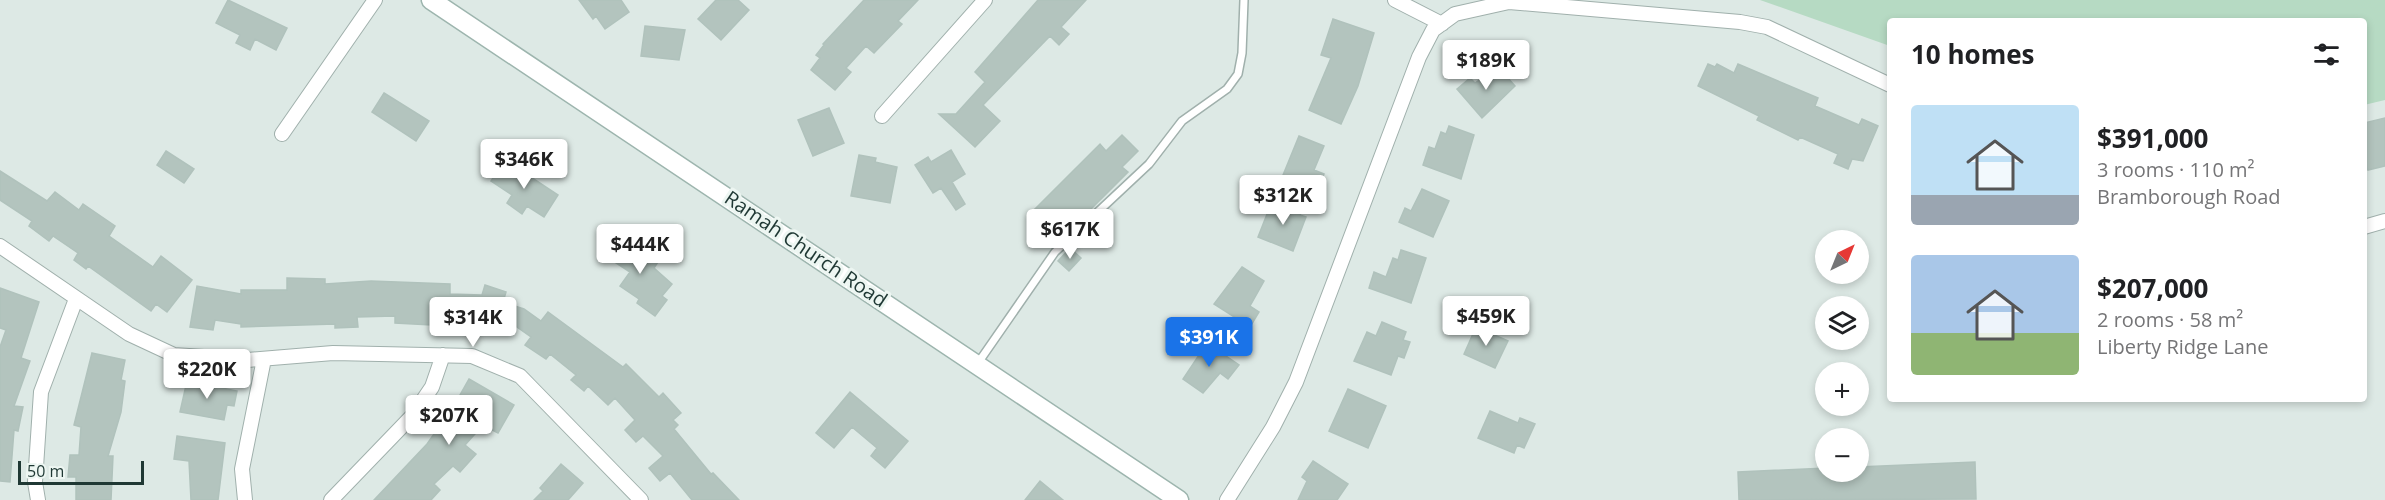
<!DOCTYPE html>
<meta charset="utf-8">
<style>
:root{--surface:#fff;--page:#f2f2f2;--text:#202124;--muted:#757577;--accent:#1a73e8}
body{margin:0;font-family:"Open Sans",sans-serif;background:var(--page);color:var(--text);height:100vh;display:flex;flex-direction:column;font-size:22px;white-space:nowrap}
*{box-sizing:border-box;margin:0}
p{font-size:20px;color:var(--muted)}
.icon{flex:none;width:33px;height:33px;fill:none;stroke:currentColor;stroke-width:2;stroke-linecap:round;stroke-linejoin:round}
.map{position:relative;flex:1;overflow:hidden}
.sheet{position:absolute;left:1887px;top:18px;width:480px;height:384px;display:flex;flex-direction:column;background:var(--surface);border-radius:6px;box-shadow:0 3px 9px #0003}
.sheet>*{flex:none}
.needle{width:39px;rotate:43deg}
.buttons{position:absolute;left:1815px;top:230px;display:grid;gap:12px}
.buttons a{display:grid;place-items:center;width:54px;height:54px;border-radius:50%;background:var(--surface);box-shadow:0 3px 9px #0003;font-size:30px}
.scale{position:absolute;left:18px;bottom:15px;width:126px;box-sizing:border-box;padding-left:6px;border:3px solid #1f3834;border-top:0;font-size:16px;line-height:21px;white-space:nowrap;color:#1f3834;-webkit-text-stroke:4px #edf6f2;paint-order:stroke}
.price{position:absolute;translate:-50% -51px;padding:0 14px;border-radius:6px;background:#fff;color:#222;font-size:20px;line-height:39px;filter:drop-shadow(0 2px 3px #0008)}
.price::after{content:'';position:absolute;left:50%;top:36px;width:18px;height:14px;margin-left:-9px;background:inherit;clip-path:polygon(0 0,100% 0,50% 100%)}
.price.on{background:var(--accent);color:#fff}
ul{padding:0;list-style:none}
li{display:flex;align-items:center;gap:18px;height:150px;padding:0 24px}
li span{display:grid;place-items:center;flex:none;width:168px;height:120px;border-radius:6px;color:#555}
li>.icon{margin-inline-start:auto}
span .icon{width:72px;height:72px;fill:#fffc;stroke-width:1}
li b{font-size:26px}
h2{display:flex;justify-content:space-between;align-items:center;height:72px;padding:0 24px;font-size:26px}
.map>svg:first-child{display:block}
.green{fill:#b6dac3}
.building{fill:#b3c4be;stroke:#b0c2bc;stroke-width:1.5}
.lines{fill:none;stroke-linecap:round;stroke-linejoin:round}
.service-casing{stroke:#a0b0ac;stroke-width:10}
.minor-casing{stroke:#a0b0ac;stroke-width:16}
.secondary-casing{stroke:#9db5ae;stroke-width:21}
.service{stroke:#fff;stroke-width:7}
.minor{stroke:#fff;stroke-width:14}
.secondary{stroke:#fff;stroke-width:18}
.labels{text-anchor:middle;stroke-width:6;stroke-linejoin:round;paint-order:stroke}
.street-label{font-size:20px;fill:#1f3834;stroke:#edf6f2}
</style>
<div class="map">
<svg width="2385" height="500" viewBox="0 0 2385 500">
<rect width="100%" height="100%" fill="#dde9e5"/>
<path class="green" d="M1760 0H2385V100L2364 105V21H1890V46Z"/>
<path class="building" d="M228 0 287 28 276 50 255 39 250 50 236 43 240 35 216 23Z
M579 0H621L629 12 605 29 596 16 593 19Z
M716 0H738L749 10 721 40 698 19Z
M864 0H918L898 21 902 24 874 53 866 46 846 68 851 72 835 90 811 70 820 58 816 55 824 45 823 44Z
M1038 0H1086L1061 27 1069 34 1059 45 1050 36 983 105 1000 121 975 147 939 114H956L985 82 975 72Z
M1333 19 1374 33 1358 86 1341 124 1309 110 1331 58 1321 55Z
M645 26 685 30 679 60 641 56Z
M1708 64 1715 67 1717 64 1734 73 1738 64 1818 98 1815 106 1859 125 1862 119 1878 126 1863 161 1852 159 1848 169 1834 163 1838 154 1800 137 1798 140 1757 120 1759 116 1698 86Z
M1498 67 1515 86 1482 118 1457 89 1470 78 1475 83Z
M384 93 429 121 416 141 372 112Z
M829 108 844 143 813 156 798 120Z
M2385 118V166L2368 170 2366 165H2364V123Z
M1449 126 1474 135 1461 179 1423 165 1429 147 1435 149 1441 132 1446 134Z
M1122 135 1138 151 1122 167 1128 172 1061 239 1033 211 1100 144 1106 151Z
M1299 136 1324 146 1314 170 1324 174 1318 190 1283 175Z
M951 150 965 174 952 182 965 204 956 210 941 188 933 193 915 165 928 157 931 162Z
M166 151 194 169 184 183 157 165Z
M859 155 876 158 875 162 897 167 890 203 851 196Z
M505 160 558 195 544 217 527 206 522 214 507 203 512 195 491 181Z
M0 171 47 201 55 192 79 210 83 204 115 226 109 236 153 267 161 256 192 280 167 312 156 304 151 311 88 266 86 269 74 260 78 253 53 236 49 241 29 226 32 221 0 200Z
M1422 189 1449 201 1433 237 1399 222 1405 208 1411 211Z
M1281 201 1302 210 1300 215 1306 217 1293 251 1258 237 1271 204 1279 207Z
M618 235 658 262 654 268 672 284 662 296 667 300 655 316 637 303 639 299 620 286 630 272 604 255Z
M1070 248 1081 258 1069 271 1058 261Z
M1401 250 1426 258 1411 303 1369 288 1374 272 1386 277 1393 258 1398 260Z
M1242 267 1264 281 1250 306 1259 312 1250 327 1214 304Z
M287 278 325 279V284L371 281 450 284V294L482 295 485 285 506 292 503 302 524 309 541 321 548 312 623 367 626 364 659 397 663 393 681 413 673 420 678 425 674 429 711 474 713 473 739 500H692L670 473 660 481 649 468 663 456 643 436 636 442 625 430 635 420 615 398 608 405 588 386 584 391 571 380 576 375 550 354 546 359 525 345 531 337 514 325 499 320 496 330 450 315V326L395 323V316L357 317 358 327 335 328V324L241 327V324L215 320 213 330 190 327 197 286 241 294V290H287Z
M0 288 39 302 21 358 30 361 14 406 23 407 18 431 14 430 10 482 0 481V347L6 330 0 328Z
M1382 322 1406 332 1403 340 1410 342 1404 358 1398 356 1391 375 1354 361 1367 332 1376 336Z
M1476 327 1508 341 1495 368 1464 354Z
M1207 343 1239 365 1228 379 1220 373 1203 393 1183 379Z
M92 353 125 360 121 380 125 381 121 412 108 456H113L111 500H76V477H68L70 455H79L81 427 74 425Z
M469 379 514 405 498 433 483 425 465 445 476 454 460 472 453 466 434 484 440 490 431 500H374L427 444 441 424 447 429 465 398 460 395Z
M187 381 237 391 234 406 227 405 224 420 180 412Z
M1348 389 1386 406 1368 448 1329 431Z
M850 392 908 441 885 468 871 456 877 448 852 427 834 448 816 433Z
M1490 411 1518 423 1520 418 1535 424 1524 448 1517 445 1514 453 1478 438Z
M177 436 225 443 218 500H191L189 461 174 459Z
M1313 461 1348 484 1337 500H1298L1307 481 1302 477Z
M1975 462 1976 499 1739 500 1738 472 1826 468V471H1858V467Z
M561 464 583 483 568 500H534L543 491 540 488Z
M1040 481 1063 500H1025Z"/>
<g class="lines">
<defs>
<path id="service" d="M978 363 1055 252 1149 164 1182 121 1227 89 1238 74 1242 53 1244 0"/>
<path id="minor" d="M1395 0 1442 24
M882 116 985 0
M282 134 375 0
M2364 227 2385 221
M0 246 129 334 174 355 248 360 333 353 472 356 520 376 641 500
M38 500 35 482 41 392 76 299
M245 500 242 469 264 359
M331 500 413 415 432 387 443 355
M1227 500 1273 427 1296 382 1419 57 1433 30 1455 14 1509 2 1740 22 1767 27 1890 85"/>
<path id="secondary" d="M431 0 1179 500"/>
</defs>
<use href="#service" class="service-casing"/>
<use href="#minor" class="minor-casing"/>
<use href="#secondary" class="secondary-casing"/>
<use href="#service" class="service"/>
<use href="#minor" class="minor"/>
<use href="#secondary" class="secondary"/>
</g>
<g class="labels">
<g class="street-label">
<text transform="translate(806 249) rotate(34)" y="7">Ramah Church Road</text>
</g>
</g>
</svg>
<div class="buttons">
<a><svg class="needle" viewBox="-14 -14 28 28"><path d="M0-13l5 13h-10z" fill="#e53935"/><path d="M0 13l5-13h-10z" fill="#757577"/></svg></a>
<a><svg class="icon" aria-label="layers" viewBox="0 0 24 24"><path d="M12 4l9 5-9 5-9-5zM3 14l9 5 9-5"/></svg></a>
<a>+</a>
<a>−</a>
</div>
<div class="scale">50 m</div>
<b class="price" style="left:1486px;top:91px">$189K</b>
<b class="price" style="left:524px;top:190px">$346K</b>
<b class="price" style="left:1283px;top:226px">$312K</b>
<b class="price" style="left:1070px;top:260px">$617K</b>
<b class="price" style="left:640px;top:275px">$444K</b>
<b class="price" style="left:1486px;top:347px">$459K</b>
<b class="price" style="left:473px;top:348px">$314K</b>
<b class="price on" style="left:1209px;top:368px">$391K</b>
<b class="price" style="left:207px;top:400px">$220K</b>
<b class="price" style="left:449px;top:446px">$207K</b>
<section class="sheet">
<h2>10 homes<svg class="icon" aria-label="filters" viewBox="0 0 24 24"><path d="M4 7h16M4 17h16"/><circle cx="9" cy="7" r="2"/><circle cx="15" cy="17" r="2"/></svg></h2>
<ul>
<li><span style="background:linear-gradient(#bfe0f5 75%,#9aa5b1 0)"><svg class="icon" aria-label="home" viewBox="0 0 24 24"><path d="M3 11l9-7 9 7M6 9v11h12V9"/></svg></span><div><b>$391,000</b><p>3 rooms · 110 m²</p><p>Bramborough Road</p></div></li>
<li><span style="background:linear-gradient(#a9c7e8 65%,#8fb573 0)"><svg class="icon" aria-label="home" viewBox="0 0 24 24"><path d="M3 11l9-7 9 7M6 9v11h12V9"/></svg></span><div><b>$207,000</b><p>2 rooms · 58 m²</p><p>Liberty Ridge Lane</p></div></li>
</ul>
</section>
</div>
